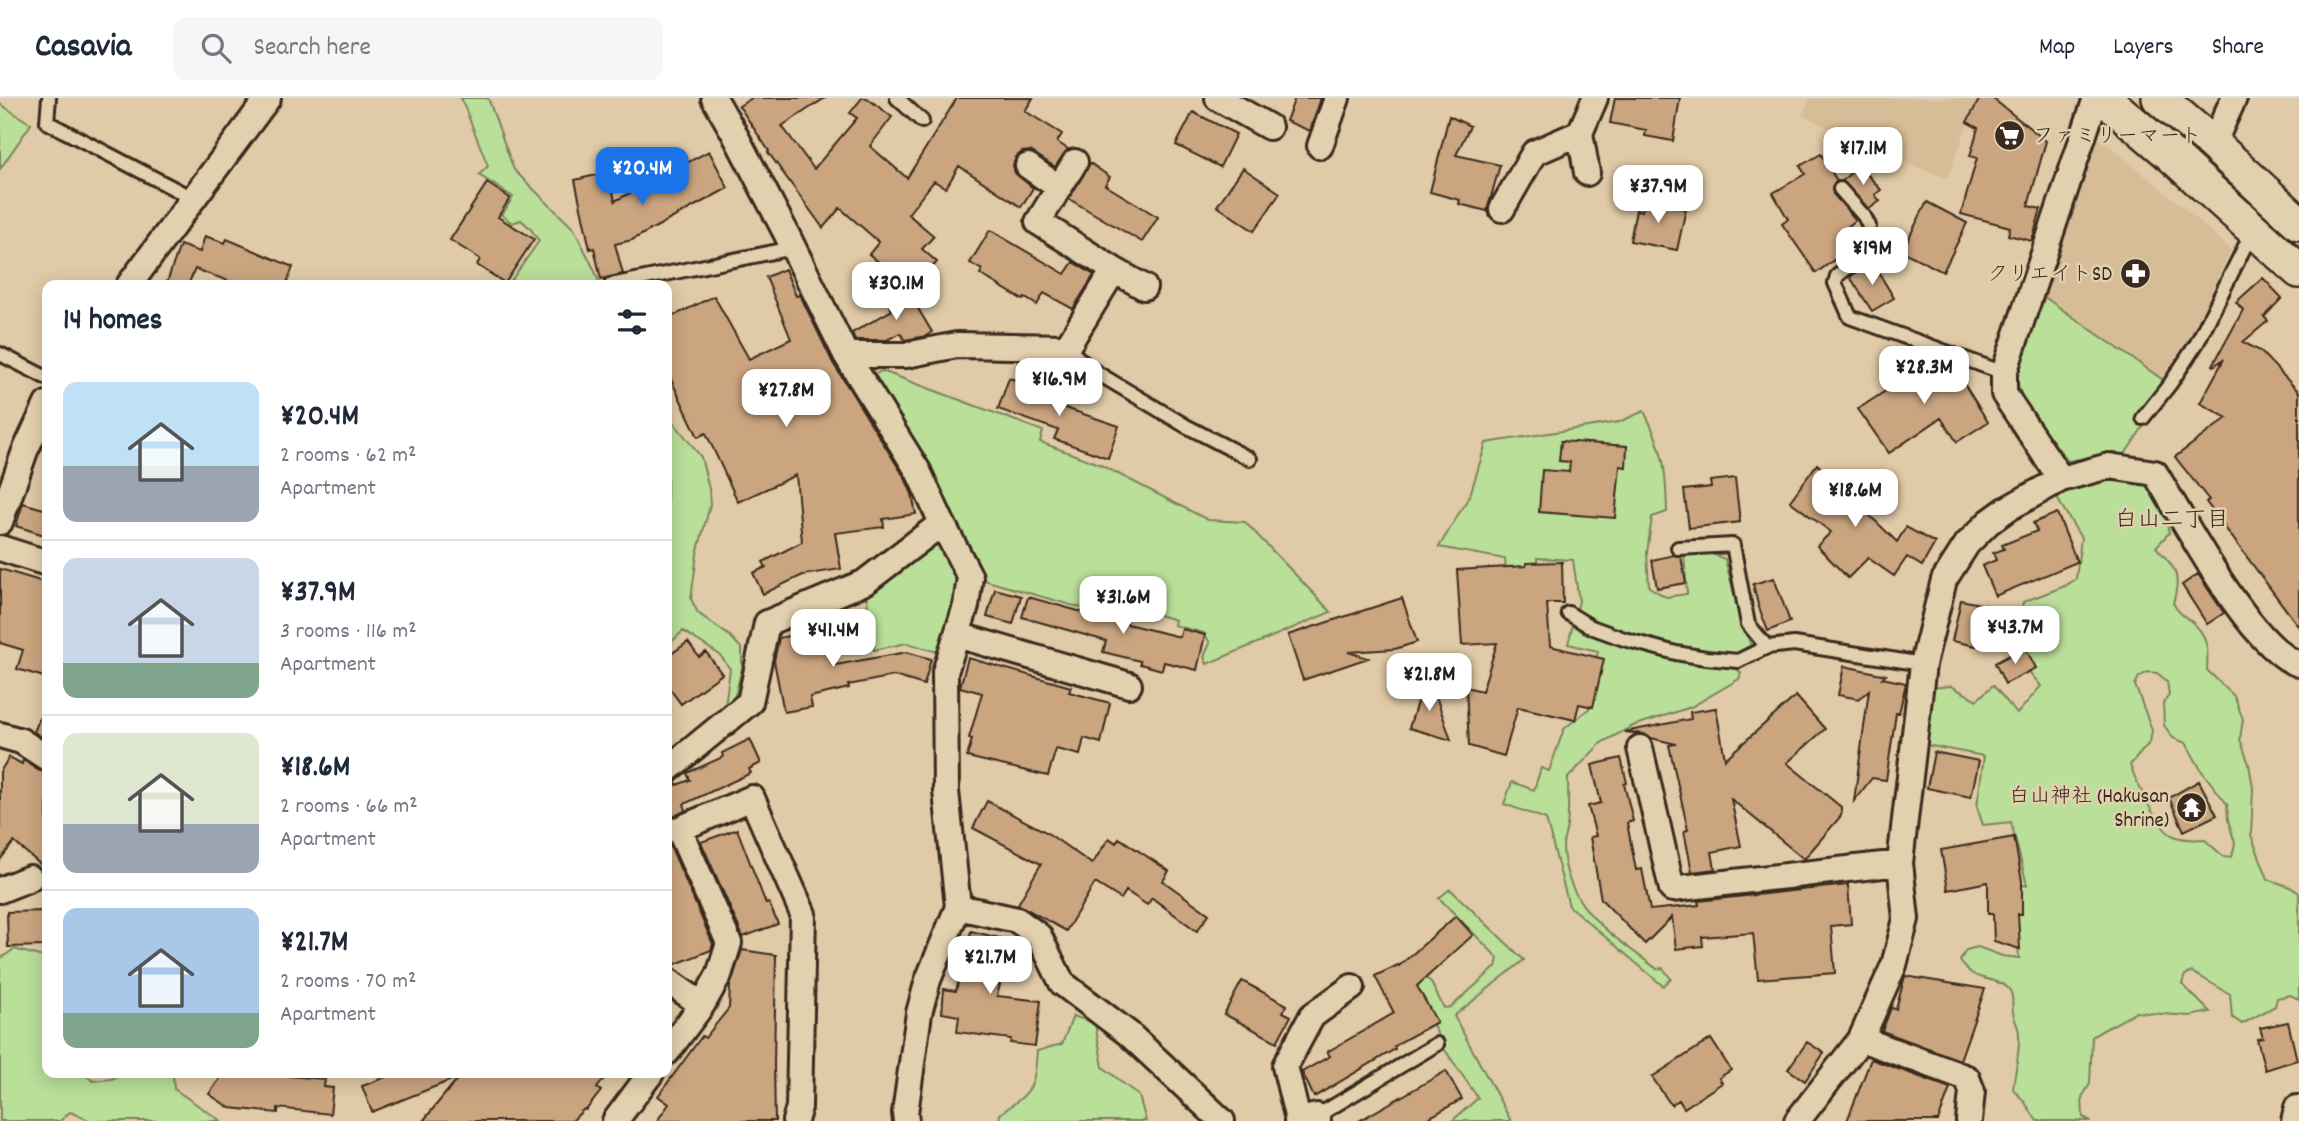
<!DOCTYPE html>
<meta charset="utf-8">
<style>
:root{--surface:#fff;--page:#f6f6f7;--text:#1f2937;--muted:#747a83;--line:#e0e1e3;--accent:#1a73e8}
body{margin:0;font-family:Dekko,"Klee One",sans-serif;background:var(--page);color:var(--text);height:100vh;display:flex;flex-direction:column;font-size:26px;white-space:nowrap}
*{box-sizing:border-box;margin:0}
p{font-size:23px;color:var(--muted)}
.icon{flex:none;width:38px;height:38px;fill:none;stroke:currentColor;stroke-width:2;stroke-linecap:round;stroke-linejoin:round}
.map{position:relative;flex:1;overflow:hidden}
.sheet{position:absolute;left:42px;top:182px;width:630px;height:798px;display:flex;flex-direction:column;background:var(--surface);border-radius:14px;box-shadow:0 4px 18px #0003}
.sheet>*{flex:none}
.price{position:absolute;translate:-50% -60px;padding:0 16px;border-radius:14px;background:#fff;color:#222;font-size:23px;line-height:46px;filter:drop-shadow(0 2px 4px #0008)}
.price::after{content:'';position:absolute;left:50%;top:42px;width:21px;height:16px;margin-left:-10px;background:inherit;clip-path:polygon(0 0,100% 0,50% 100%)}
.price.active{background:var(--accent);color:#fff}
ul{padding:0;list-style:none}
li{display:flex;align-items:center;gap:21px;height:175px;padding:0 21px}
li+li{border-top:2px solid var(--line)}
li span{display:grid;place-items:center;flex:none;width:196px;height:140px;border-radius:14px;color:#555}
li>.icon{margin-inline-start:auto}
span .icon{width:84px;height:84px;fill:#fffc;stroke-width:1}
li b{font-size:30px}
h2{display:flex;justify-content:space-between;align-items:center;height:84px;padding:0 21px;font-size:30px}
header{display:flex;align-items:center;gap:42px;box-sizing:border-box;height:98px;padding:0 35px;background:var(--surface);border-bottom:2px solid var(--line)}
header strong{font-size:33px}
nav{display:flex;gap:38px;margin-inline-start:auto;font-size:24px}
.search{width:490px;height:63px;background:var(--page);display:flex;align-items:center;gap:18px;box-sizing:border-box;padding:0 24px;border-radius:14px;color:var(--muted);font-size:26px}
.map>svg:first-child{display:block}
.built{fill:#d7bc98}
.green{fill:#badf99;stroke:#7a845c;stroke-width:2;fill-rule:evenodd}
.building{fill:#cba580;stroke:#3b2a1e;stroke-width:2}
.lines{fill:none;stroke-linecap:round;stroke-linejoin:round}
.service-casing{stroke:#3b2a1e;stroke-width:18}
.minor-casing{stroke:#3b2a1e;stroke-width:30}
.secondary-casing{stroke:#3b2a1e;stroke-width:38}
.service{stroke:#e2d1ae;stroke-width:12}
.minor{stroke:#e2d1ae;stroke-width:24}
.secondary{stroke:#e2d1ae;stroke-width:33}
.labels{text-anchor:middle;stroke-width:5;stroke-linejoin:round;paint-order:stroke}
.poi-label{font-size:21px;fill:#3b2a1e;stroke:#e2d1ae;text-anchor:end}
.neighbourhood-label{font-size:23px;fill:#3b2a1e;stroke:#e2d1ae}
</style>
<header>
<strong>Casavia</strong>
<div class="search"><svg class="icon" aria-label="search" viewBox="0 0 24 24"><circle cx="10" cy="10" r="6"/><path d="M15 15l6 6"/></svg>Search here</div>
<nav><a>Map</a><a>Layers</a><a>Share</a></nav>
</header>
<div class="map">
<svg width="2299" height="1023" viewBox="0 0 2299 1023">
<rect width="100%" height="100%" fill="#e0caa7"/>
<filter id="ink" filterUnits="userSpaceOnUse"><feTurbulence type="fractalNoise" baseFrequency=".0143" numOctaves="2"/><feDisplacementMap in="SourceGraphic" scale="14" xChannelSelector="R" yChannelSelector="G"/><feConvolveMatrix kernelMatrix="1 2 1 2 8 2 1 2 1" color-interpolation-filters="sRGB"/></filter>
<g filter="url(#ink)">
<path class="built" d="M1811 0H1977L1948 80 1898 63 1802 17Z
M2095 37 2174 101 2231 152 2195 229 2163 282 2043 198Z"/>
<path class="green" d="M461 0H488L514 72 574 131 594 171 600 187H508L539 143 530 130 521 122 512 125 502 117 513 99 479 77 488 68Z
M0 6 31 26 0 71Z
M2043 198 2166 284 2135 319 2145 326 2123 359 2102 357 2068 363 2026 308 2016 282Z
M882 273 1043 333 1040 344 1099 366 1208 422 1245 424 1331 514 1207 566 1204 559 1210 545 1204 535 1174 527 1175 522 1153 515 1151 522 1129 516 1127 523 980 481 979 469 970 448 944 412 931 367 879 300 872 277Z
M1644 313C1664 352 1666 371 1667 414L1652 419 1647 455 1649 489 1666 499 1687 496 1684 455H1709L1725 461 1743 529 1751 547 1736 555 1737 571 1741 575 1739 581 1691 609 1633 628 1601 645 1568 680C1568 696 1569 713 1567 728 1566 735 1563 742 1563 749 1565 811 1614 838 1657 871L1663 870 1671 881 1663 888 1569 808 1546 721 1504 706 1512 684 1534 692 1541 670 1549 673 1564 631 1591 609 1595 592 1590 589 1598 553 1568 546 1579 503 1573 462 1537 460V472L1506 471 1505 461 1439 449 1470 397 1486 345 1619 324Z
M667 316 701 359 709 391 710 407 697 456 691 501 698 515 731 539 742 551V570L733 605 725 608 730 571 720 557 683 533 667 548Z
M2107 377C2155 386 2159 387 2169 435L2156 449C2175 470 2182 476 2173 505 2181 520 2188 518 2197 529 2209 541 2208 557 2207 572L2234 598 2243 621 2240 641 2249 666 2253 690 2251 737 2268 781 2290 789 2299 795V901L2290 897 2277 900 2275 908 2242 926 2232 919 2230 896 2192 874 2185 877 2182 886 2210 914 2190 918 2135 914C2121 924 2106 929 2092 939L2090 986 2082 999 2083 1019 2091 1023H2037L2024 1003 2013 991C2015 973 2020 954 2019 936 2019 929 2014 922 2013 914 2011 902 2016 893 2002 886 1983 877 1975 884 1960 863L1966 852 1978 849 2002 858 2019 860 2014 789 2027 787 2011 724 1983 727 1977 709 1984 658 1926 647 1931 590 1951 588 1977 602 1993 587 2017 616 2041 588 2012 553 2023 504 2065 488 2076 481 2081 440 2057 400 2075 387ZM2148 574 2157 575 2167 583 2169 597 2163 606 2164 627 2173 640 2186 645 2201 672 2227 706 2228 722 2235 745 2232 759 2223 758 2204 741C2193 742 2182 742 2172 737 2157 730 2136 683 2130 667L2150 644 2152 632 2135 587 2139 579Z
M936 444 944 448C968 494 956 510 941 555L907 545 874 552 866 496Z
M1450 791 1524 862 1454 918 1511 1023H1452L1478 1000 1445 952 1413 885 1422 878 1430 883 1444 910 1451 909 1496 869 1498 860 1439 800Z
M14 851 47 860V975H83L93 983 111 981 128 975H173L174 991 221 1023H91L70 1014 60 1023H0V861Z
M1073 918 1095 925 1103 969 1139 998 1146 1023H999L1000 1016C1032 993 1034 992 1037 953L1062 946Z"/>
<path class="building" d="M752 0H825L782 28 814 71 857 20 850 15 862 0H867L892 19 870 48 907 80 957 0H1033L1025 13 1062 36 1057 44 1068 51 1055 69 1030 53 1022 54 1016 59 1013 67 1015 75 1033 90 1021 109 959 68 946 90 934 83 908 116 934 138 922 151 937 164 912 192 869 156 879 144 840 110 823 130 768 54 769 53 739 8Z
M1295 0H1321L1310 33 1286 23Z
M1615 0H1680L1673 43 1645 38 1646 32 1610 25Z
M1980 0H1992L2046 43 2028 108 2041 111 2032 143 2008 137 2010 129 1961 116 1977 60 1970 58 1978 30 1967 24Z
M1193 14 1236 36 1220 69 1176 47Z
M1449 18 1470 28 1456 57 1500 67 1487 113 1459 106 1460 102 1430 94Z
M709 53 728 90 632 142 615 146 623 176 601 181 594 150 590 151 575 82 609 74 615 103Z
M1821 56 1837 83 1832 89 1833 96 1856 122 1845 131 1857 148 1856 152 1841 164 1838 159 1816 175 1782 126 1788 121 1773 95 1805 76 1800 68Z
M1090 65 1110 79 1105 87 1158 119 1142 144 1069 101Z
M1859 67 1881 92 1875 97 1880 103 1869 111 1842 83Z
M1243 70 1280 95 1254 133 1217 108Z
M487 85 510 100 498 119 534 141 505 185 477 167 480 161 450 142Z
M1644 102 1686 111 1677 152 1630 143 1636 112 1642 113Z
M1927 104 1967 125 1943 174 1902 153Z
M990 132 1065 176 1073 164 1094 177 1073 211 1044 195 1037 207 1025 200 1023 202 980 176 982 172 970 165Z
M205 138 225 145 227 141 293 169 286 187H240L195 171 188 187H166L180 147 200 154Z
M1868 165 1871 169 1874 167 1894 200 1872 213 1850 179Z
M785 171 796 198 800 197 833 265 905 380 912 396 916 416 883 421 884 429 835 435 841 471 803 477 763 496 753 475 766 469 763 464 802 444 796 377 738 404 706 335 698 339 667 273V221L714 198 749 261 791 241 766 179Z
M2263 180 2282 200 2264 219 2268 223 2243 244 2260 253 2299 294V529L2206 404 2209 402 2175 359 2227 320 2200 305 2224 261 2214 268 2213 267 2243 212 2236 204Z
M907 192 932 234 926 238 905 242 900 235 887 242H855L852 235 892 212 888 204Z
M1936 260 1951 265 1988 324 1957 344 1941 320 1889 355 1858 311Z
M1009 280 1063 298 1059 308 1119 328 1108 360 1054 341 1058 332 998 311Z
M1561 343 1627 348 1626 369 1620 368 1615 420 1539 414 1542 372 1569 374 1570 364 1559 363Z
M1817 366 1897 444 1906 429 1935 445 1922 468 1907 459 1894 478 1868 460 1848 480 1817 448 1831 434 1790 403Z
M1735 380 1740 424 1689 430 1684 392 1711 389 1710 383Z
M23 405 47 412V438L16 428Z
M2057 415 2077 464 1995 498 1982 468 1996 462 1993 455 2004 451 2002 447 2037 433 2033 425Z
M1674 457 1681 459 1686 485 1657 490 1652 462Z
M1562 464 1563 505H1547L1550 548 1604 561 1593 609 1579 606 1575 622 1518 609 1504 658 1469 648 1466 589 1482 593 1497 545 1462 547 1457 472 1526 468V465Z
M0 471 47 485V580L17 571 23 552 0 545Z
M2198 476 2224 515 2207 526 2182 487Z
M1774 480 1790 524 1768 533 1758 507 1753 486Z
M995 491 1021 498 1013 526 987 519Z
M1028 499 1111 522 1180 539 1182 531 1205 537 1197 572 1164 564 1162 572 1140 566V563L1103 554 1106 543 1022 519Z
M1402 500 1417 544 1395 551 1348 554 1368 560 1303 582 1288 537Z
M1961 502 1985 507 1976 548 1952 543Z
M828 529 835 567 907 554 931 561 924 587 894 578 848 587 849 590 810 599 812 609 784 614 774 563 779 540Z
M688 544 699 559 706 554 722 576 681 606 667 587V559Z
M2025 549 2036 570 2005 586 1995 565Z
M968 560 1071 589 1069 594 1110 605 1101 645 1084 640 1080 657 1056 651 1048 678 967 659 972 641 969 640 982 595 960 589Z
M1844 568 1886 577 1882 580 1906 585 1899 615H1896L1886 682 1872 680 1854 703 1869 592 1859 601 1838 597Z
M1427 572 1451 642 1409 630Z
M1796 598 1825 631 1787 665 1841 709V718L1804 761 1731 701 1741 748 1712 754 1715 771 1692 774 1684 733 1688 732 1669 647 1676 646 1651 640 1644 636 1624 634 1691 621 1690 614 1716 610 1725 661Z
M46 604H47V642L34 634Z
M750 641 761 665 749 671 751 675 684 706 686 712 667 723V687L676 684 677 687 690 682 687 675 723 659 722 655Z
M1934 654 1979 663 1971 699 1927 690Z
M9 659 22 666 23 662 39 672 47 675V772L14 744 0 762V674Z
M1621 660 1627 685 1624 686 1633 723 1627 725 1636 772 1642 771 1650 812 1699 807 1698 803 1848 787 1851 826 1831 828 1835 875 1758 881 1753 835 1702 839 1703 848 1676 851 1672 819 1645 846 1601 801 1590 739 1596 738 1588 708 1601 705 1592 667Z
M2199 683 2217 717 2184 733 2169 700Z
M987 703 1046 734 1092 766 1109 740 1116 745 1119 740 1169 773 1163 783 1209 816 1197 833 1152 800 1147 807 1126 793 1121 801 1095 785 1066 833 1018 806 1041 766 973 730Z
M737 731 766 806 769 805 778 826 743 839 701 744Z
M2014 739 2022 783V816H2018L2020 851 1994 843 1993 816H1988V784L1948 792 1941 752Z
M667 740 713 846 711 852 671 868 667 867Z
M44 813 45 848 8 849 7 814Z
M1456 818 1473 837 1417 888 1437 924 1402 943 1394 949 1395 951 1314 999 1302 974 1330 958 1327 954 1394 915 1375 878 1398 867 1399 868Z
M971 833 1011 843 997 898 1041 903 1035 948 1010 945 1011 941 957 934 959 918 942 915 944 891 956 893Z
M742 852 776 857 774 966 775 1023H657L669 1006 658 998 702 938 705 940 729 910 730 888Z
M1905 878 1985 891 1960 962 1882 933 1891 910 1896 911Z
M1242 883 1287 907 1283 914 1291 918 1277 944 1224 916Z
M2288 924 2297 962 2265 972 2257 941 2263 940 2260 930Z
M1711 941 1731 972 1719 980 1722 985 1684 1010 1679 1002 1671 1007 1652 979Z
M1807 944 1824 955 1805 983 1788 971Z
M1871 961 1950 990 1938 1023H1847Z
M1446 973 1462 1001 1423 1023H1359Z
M224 975H252L325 981 324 989 333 990 330 1016 278 1010V1015L230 1010 209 996Z
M396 975H609L597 990 601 993 586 1012 584 1011 572 1023H423L459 979 372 1014 362 988Z"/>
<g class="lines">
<defs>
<path id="service" d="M49 0 47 24 192 100
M897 0 922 23
M1840 91 1864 118 1869 128 1864 157 1837 178 1835 185 1850 219 2004 275
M611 187 793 150
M1067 249 1089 270 1186 328 1250 361
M0 256 47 280
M2143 320 2170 286 2197 245 2252 134
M1678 450 1733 447 1748 526 1767 549
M1568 515 1591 529 1624 541 1676 555 1706 560 1738 563 1767 549 1794 546 1923 566
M1317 1018 1437 946"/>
<path id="minor" d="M714 0 733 33 785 133 846 257 918 373 942 425 970 479 966 508 945 574 946 693 958 809 1017 822 1039 838 1062 885 1129 936 1222 1023
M1218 0 1269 29
M2213 46 2234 0
M1320 48 1337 0
M1075 64 1038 124 1114 172 1144 189
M1028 68 1058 89
M1587 75 1580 35 1595 0
M1502 111 1534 55 1580 35
M129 187 268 0
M846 257H906L957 247 1067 249 1114 172
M2061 381 2004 296V275L2096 0
M0 424 25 353 47 306
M0 450 47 465
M957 537 1129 587
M0 637 21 643 47 660
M1640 650 1672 791 1900 765
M667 672 750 604 767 525 865 484 942 425
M0 792 30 780
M667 882 702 907
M1861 941 1967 980 1972 993 1969 1023
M667 954 702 907 719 877 729 845 679 731 752 700 803 816 799 1009 795 1023
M1298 1022 1285 968 1312 918 1352 889
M615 1023 651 975
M906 1023 905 1015 919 915 928 882 958 809
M1297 1023 1317 1018 1318 1023
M1797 1023 1861 941 1894 867 1906 821 1900 765 1923 566 1944 482 1967 446 1989 424 2007 411 2061 381 2109 368 2155 375C2183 420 2251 551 2299 566
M2294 1023 2297 1010H2299"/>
<path id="secondary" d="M2104 0 2171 57 2299 173
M2159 0 2213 46 2299 125"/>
</defs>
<use href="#service" class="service-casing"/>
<use href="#minor" class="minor-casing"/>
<use href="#secondary" class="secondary-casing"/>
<use href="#service" class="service"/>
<use href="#minor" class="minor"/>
<use href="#secondary" class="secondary"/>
</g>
</g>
<defs>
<symbol id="supermarket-disc" viewBox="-11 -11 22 22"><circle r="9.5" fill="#3b2a1e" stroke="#e2d1ae"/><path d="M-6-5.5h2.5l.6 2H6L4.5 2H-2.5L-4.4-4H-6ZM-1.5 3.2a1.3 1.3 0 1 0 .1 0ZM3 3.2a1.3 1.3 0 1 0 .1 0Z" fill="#fff"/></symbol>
<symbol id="pharmacy-disc" viewBox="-11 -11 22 22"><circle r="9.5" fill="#3b2a1e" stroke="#e2d1ae"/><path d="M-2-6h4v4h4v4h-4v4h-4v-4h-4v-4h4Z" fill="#fff"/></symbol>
<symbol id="temple-disc" viewBox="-11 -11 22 22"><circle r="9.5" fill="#3b2a1e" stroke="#e2d1ae"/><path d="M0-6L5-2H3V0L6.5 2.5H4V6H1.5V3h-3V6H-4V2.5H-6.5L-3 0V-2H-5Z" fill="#fff"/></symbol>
</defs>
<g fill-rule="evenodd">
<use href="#supermarket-disc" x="1992" y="20" width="35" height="35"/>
<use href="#pharmacy-disc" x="2118" y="158" width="35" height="35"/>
<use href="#temple-disc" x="2174" y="692" width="35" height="35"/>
</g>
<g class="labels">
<g class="poi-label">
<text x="2033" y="44" text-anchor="start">ファミリーマート</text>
<text x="2112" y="182">クリエイトSD</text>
<text x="2169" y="704">白山神社 (Hakusan<tspan x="2169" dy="24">Shrine)</tspan></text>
</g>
<g class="neighbourhood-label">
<text x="2172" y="428">白山二丁目</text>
</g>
</g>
</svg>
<b class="price" style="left:1863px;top:89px">¥17.1M</b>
<b class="price active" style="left:642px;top:109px">¥20.4M</b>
<b class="price" style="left:1658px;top:127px">¥37.9M</b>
<b class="price" style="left:1872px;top:189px">¥19M</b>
<b class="price" style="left:896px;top:224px">¥30.1M</b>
<b class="price" style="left:1924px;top:308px">¥28.3M</b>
<b class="price" style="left:1059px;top:320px">¥16.9M</b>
<b class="price" style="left:786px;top:331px">¥27.8M</b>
<b class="price" style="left:1855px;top:431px">¥18.6M</b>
<b class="price" style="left:1123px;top:538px">¥31.6M</b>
<b class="price" style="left:2015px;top:568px">¥43.7M</b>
<b class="price" style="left:833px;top:571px">¥41.4M</b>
<b class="price" style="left:1429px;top:615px">¥21.8M</b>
<b class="price" style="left:990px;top:898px">¥21.7M</b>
<section class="sheet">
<h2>14 homes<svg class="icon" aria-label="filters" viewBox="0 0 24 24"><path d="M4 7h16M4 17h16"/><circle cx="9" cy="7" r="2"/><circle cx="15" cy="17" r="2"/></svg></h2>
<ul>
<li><span style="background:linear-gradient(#bfe0f5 60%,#9aa5b1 0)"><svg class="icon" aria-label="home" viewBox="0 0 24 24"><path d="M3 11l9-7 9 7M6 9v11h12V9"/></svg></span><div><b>¥20.4M</b><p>2 rooms · 62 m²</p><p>Apartment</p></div></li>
<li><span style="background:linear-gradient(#c9d6e8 75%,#7fa58c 0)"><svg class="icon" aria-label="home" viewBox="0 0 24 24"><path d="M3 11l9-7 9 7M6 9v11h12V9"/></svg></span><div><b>¥37.9M</b><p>3 rooms · 116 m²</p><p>Apartment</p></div></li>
<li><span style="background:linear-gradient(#dfe7d0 65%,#9aa5b1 0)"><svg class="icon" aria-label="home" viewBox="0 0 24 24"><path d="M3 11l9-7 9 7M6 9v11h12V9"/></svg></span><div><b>¥18.6M</b><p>2 rooms · 66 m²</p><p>Apartment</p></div></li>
<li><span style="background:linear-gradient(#a9c7e8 75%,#7fa58c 0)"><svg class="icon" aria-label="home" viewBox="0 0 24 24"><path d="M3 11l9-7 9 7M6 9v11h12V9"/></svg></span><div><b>¥21.7M</b><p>2 rooms · 70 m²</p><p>Apartment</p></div></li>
</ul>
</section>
</div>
